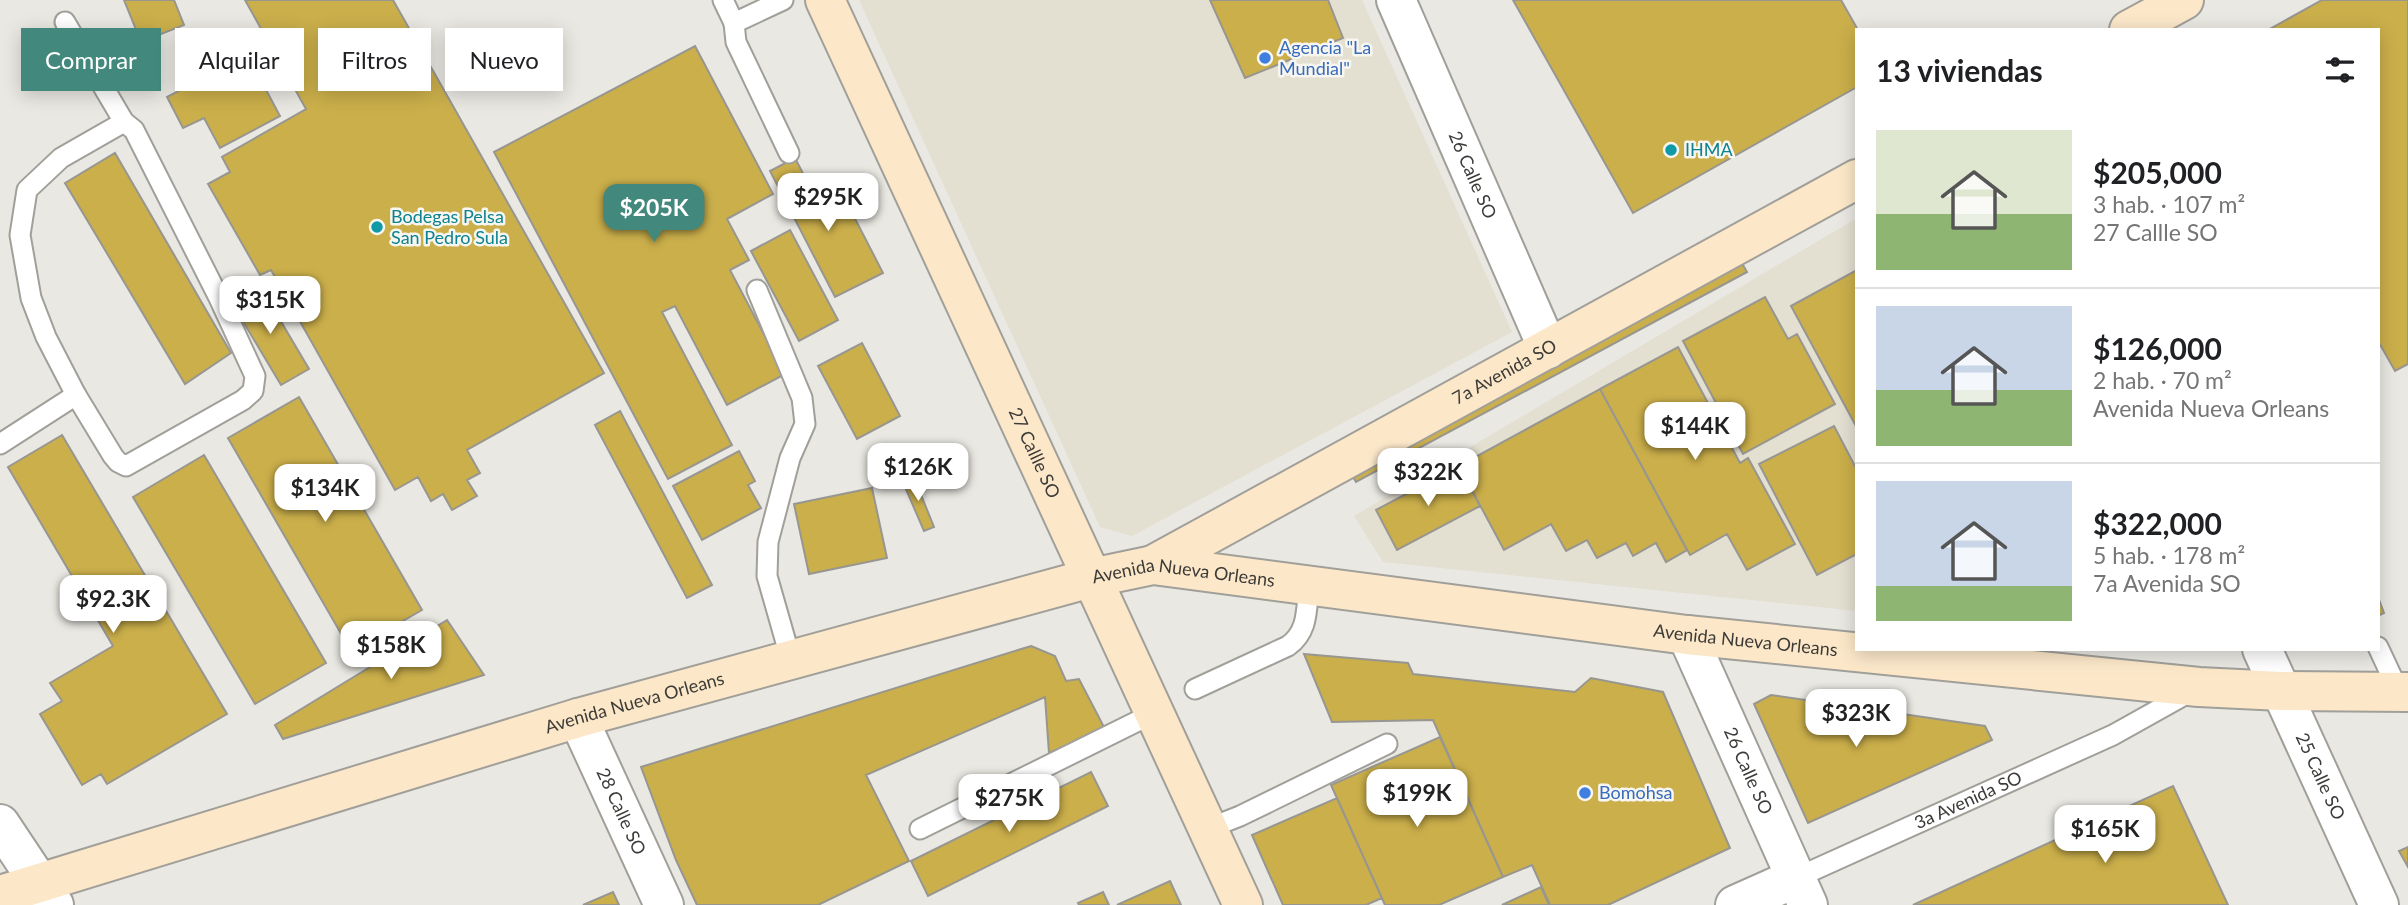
<!DOCTYPE html>
<html lang="es">
<meta charset="utf-8">
<style>
:root{--surface:#fff;--page:#f6f6f6;--text:#202124;--muted:#757577;--line:#e0e0e0;--accent:#43887c}
body{margin:0;font-family:Lato,sans-serif;background:var(--page);color:var(--text);height:100vh;display:flex;flex-direction:column;font-size:26px;white-space:nowrap}
*{box-sizing:border-box;margin:0}
p{font-size:23px;color:var(--muted)}
.icon{flex:none;width:38px;height:38px;fill:none;stroke:currentColor;stroke-width:2;stroke-linecap:round;stroke-linejoin:round}
.map{position:relative;flex:1;overflow:hidden}
.panel{position:absolute;left:1855px;top:28px;width:525px;height:623px;display:flex;flex-direction:column;background:var(--surface);border-radius:0px;box-shadow:0 4px 18px #0003}
.panel>*{flex:none}
.top-card{position:absolute;left:21px;top:28px;width:665px;height:63px;display:flex;gap:14px}
.price{position:absolute;translate:-50% -60px;padding:0 16px;border-radius:14px;background:#fff;color:#222;font-size:23px;line-height:46px;filter:drop-shadow(0 2px 4px #0008)}
.price::after{content:'';position:absolute;left:50%;top:42px;width:21px;height:16px;margin-left:-10px;background:inherit;clip-path:polygon(0 0,100% 0,50% 100%)}
.price.active{background:var(--accent);color:#fff}
ul{padding:0;list-style:none}
li{display:flex;align-items:center;gap:21px;height:175px;padding:0 21px}
li+li{border-top:2px solid var(--line)}
li span{display:grid;place-items:center;flex:none;width:196px;height:140px;border-radius:0px;color:#555}
li>.icon{margin-inline-start:auto}
span .icon{width:84px;height:84px;fill:#fffc;stroke-width:1}
li b{font-size:30px}
h2{display:flex;justify-content:space-between;align-items:center;height:84px;padding:0 21px;font-size:30px}
.chip{padding:0 24px;border-radius:0px;background:var(--surface);box-shadow:0 4px 18px #0003;font-size:24px;line-height:63px}
.chip.active{background:var(--accent);color:#fff}
.map>svg:first-child{display:block}
.built{fill:#e3dfd1}
.building{fill:#cbaf4b;stroke:#979690;stroke-width:2}
.lines{fill:none;stroke-linecap:round;stroke-linejoin:round}
.lane-casing{stroke:#a19f99;stroke-width:23}
.street-casing{stroke:#a19f99;stroke-width:42}
.secondary-casing{stroke:#a19f99;stroke-width:42}
.lane{stroke:#fff;stroke-width:19}
.street{stroke:#fff;stroke-width:38}
.secondary{stroke:#fce8c9;stroke-width:38}
.shop-dot{fill:#3f7fe0;stroke:#f8f6f0;stroke-width:2.5}
.culture-dot{fill:#0f9aa8;stroke:#f8f6f0;stroke-width:2.5}
.labels{text-anchor:middle;stroke-width:5;stroke-linejoin:round;paint-order:stroke}
.shop-label{font-size:18px;fill:#366cbe;stroke:#f8f6f0;text-anchor:start}
.culture-label{font-size:18px;fill:#0d838f;stroke:#f8f6f0;text-anchor:start}
.street-label{font-size:18px;fill:#3c3b38;stroke:#f8f6f0}
</style>
<div class="map">
<svg width="2408" height="905" viewBox="0 0 2408 905">
<rect width="100%" height="100%" fill="#eae8e2"/>
<path class="built" d="M859 0H1362L1512 332 1132 536 1100 527Z
M1857 218V611L1383 562 1354 516Z"/>
<path class="building" d="M124 0H174L184 25 141 42Z
M245 0H393L604 373 467 450 480 473 467 480 477 496 452 510 443 494 431 501 418 477 395 490 271 270 260 275 208 184 230 172 222 157 306 109Z
M1210 0H1328L1343 38 1245 78Z
M1513 0H1841L1858 30 1857 87 1633 213Z
M2322 0H2408V364L2395 371 2378 341V30H2268Z
M695 46 773 194 727 219 749 260 730 270 785 374 727 405 675 306 662 312 732 445 668 479 494 152Z
M259 49 275 80 264 86 280 116 220 148 204 118 183 128 167 97Z
M115 153 231 353 185 384 65 183Z
M795 158 825 216 848 205 883 273 835 297 770 171Z
M790 230 838 320 799 341 751 251Z
M1739 258 1747 272 1356 482 1348 468Z
M1857 270V428L1791 306Z
M260 286 309 369 281 385 232 303Z
M1765 297 1788 339 1797 334 1835 404 1743 454 1683 341Z
M862 343 900 416 857 439 818 366Z
M1678 347 1740 463 1748 458 1795 544 1747 570 1727 534 1690 555 1600 389Z
M1600 389 1687 550 1666 562 1656 543 1633 556 1626 543 1597 558 1587 540 1566 551 1551 524 1504 550 1459 466Z
M299 397 422 610 351 651 228 438Z
M620 411 712 585 687 598 595 425Z
M1834 426 1857 470V554L1817 575 1759 464Z
M62 435 227 714 107 784 101 774 82 785 40 714 62 701 50 683 113 646 8 467Z
M739 451 755 481 748 485 761 508 702 540 673 486Z
M204 455 326 663 255 704 133 497Z
M1459 466 1480 506 1397 550 1376 510Z
M913 475 934 527 924 531 902 480Z
M872 488 887 558 809 574 794 504Z
M2378 597 2384 613 2378 616Z
M447 620 484 675 283 739 275 725Z
M1031 646 1055 656 1066 681 1079 679 1105 729 1049 753 1045 697 866 775 909 861 818 905H697L676 860 641 767Z
M1304 654 1408 663 1413 674 1575 692 1591 678 1663 692 1730 848 1608 905H1550L1532 865 1503 877 1433 720 1332 722Z
M1771 695 1985 726 1992 740 1808 823 1754 704Z
M1440 737 1503 877 1439 905H1385L1331 785Z
M1091 772 1108 806 928 896 911 861Z
M2173 786 2228 905H1913Z
M1337 798 1382 898 1366 905H1283L1252 835Z
M2408 847V867L2399 851Z
M1170 881 1181 905H1117Z
M1541 887 1549 905H1502Z
M613 892 619 905H583Z
M1103 892 1109 905H1079L1078 903Z"/>
<g class="lines">
<defs>
<g id="lane">
<path d="M723 0 734 23 783 0"/>
<path d="M65 22 124 122"/>
<path d="M734 23 736 42 789 153"/>
<path d="M124 122 134 130 219 298 255 376 253 391 243 400 126 466 118 462 113 456 76 395 46 337 31 298 20 235 27 190 61 158Z"/>
<path d="M757 290 802 398 805 424 790 458 768 542 767 576 791 660"/>
<path d="M0 444 76 395"/>
<path d="M2378 647 2399 692"/>
<path d="M1195 689 1288 646C1309 631 1306 609 1309 585"/>
<path d="M920 829 1154 713"/>
<path d="M1207 829 1240 816 1387 744"/>
<path id="s1" d="M1796 878 2113 735 2190 692"/>
</g>
<g id="street">
<path id="s2" d="M1396 0 1548 349"/>
<path id="s3" d="M1687 635 1808 905"/>
<path id="s4" d="M2262 649 2379 905"/>
<path id="s5" d="M578 718 664 905"/>
<path d="M0 824 54 905"/>
<path d="M1735 905 1796 878"/>
</g>
<g id="secondary">
<path id="s6" d="M825 0 1243 905"/>
<path d="M2129 30 2184 0"/>
<path id="s7" d="M1153 565 1857 179"/>
<path id="s8" d="M0 895 578 718 1091 578 1153 565 1687 635 2199 687 2281 691 2408 692"/>
</g>
</defs>
<use href="#lane" class="lane-casing"/>
<use href="#street" class="street-casing"/>
<use href="#secondary" class="secondary-casing"/>
<use href="#lane" class="lane"/>
<use href="#street" class="street"/>
<use href="#secondary" class="secondary"/>
</g>
<g class="shop-dot">
<circle cx="1265" cy="58" r="7"/>
<circle cx="1585" cy="793" r="7"/>
</g>
<g class="culture-dot">
<circle cx="1671" cy="150" r="7"/>
<circle cx="377" cy="227" r="7"/>
</g>
<g class="labels">
<g class="shop-label">
<text x="1279" y="54">Agencia "La<tspan x="1279" dy="21">Mundial"</tspan></text>
<text x="1599" y="799">Bomohsa</text>
</g>
<g class="culture-label">
<text x="1685" y="156">IHMA</text>
<text x="391" y="223">Bodegas Pelsa<tspan x="391" dy="21">San Pedro Sula</tspan></text>
</g>
<g class="street-label">
<text dy="6" stroke="none"><textPath href="#s2" startOffset="191">26 Calle SO</textPath></text>
<text dy="6" stroke="none"><textPath href="#s7" startOffset="401">7a Avenida SO</textPath></text>
<text dy="6" stroke="none"><textPath href="#s6" startOffset="499">27 Callle SO</textPath></text>
<text dy="6" stroke="none"><textPath href="#s8" startOffset="1230">Avenida Nueva Orleans</textPath></text>
<text dy="6" stroke="none"><textPath href="#s8" startOffset="1797">Avenida Nueva Orleans</textPath></text>
<text dy="6" stroke="none"><textPath href="#s8" startOffset="663">Avenida Nueva Orleans</textPath></text>
<text dy="6" stroke="none"><textPath href="#s3" startOffset="149">26 Calle SO</textPath></text>
<text dy="6" stroke="none"><textPath href="#s4" startOffset="140">25 Calle SO</textPath></text>
<text dy="6" stroke="none"><textPath href="#s1" startOffset="189">3a Avenida SO</textPath></text>
<text dy="6" stroke="none"><textPath href="#s5" startOffset="103">28 Calle SO</textPath></text>
</g>
</g>
</svg>
<b class="price" style="left:828px;top:233px">$295K</b>
<b class="price active" style="left:654px;top:244px">$205K</b>
<b class="price" style="left:270px;top:336px">$315K</b>
<b class="price" style="left:1695px;top:462px">$144K</b>
<b class="price" style="left:918px;top:503px">$126K</b>
<b class="price" style="left:1428px;top:508px">$322K</b>
<b class="price" style="left:325px;top:524px">$134K</b>
<b class="price" style="left:113px;top:635px">$92.3K</b>
<b class="price" style="left:391px;top:681px">$158K</b>
<b class="price" style="left:1856px;top:749px">$323K</b>
<b class="price" style="left:1417px;top:829px">$199K</b>
<b class="price" style="left:1009px;top:834px">$275K</b>
<b class="price" style="left:2105px;top:865px">$165K</b>
<div class="top-card">
<a class="chip active">Comprar</a>
<a class="chip">Alquilar</a>
<a class="chip">Filtros</a>
<a class="chip">Nuevo</a>
</div>
<section class="panel">
<h2>13 viviendas<svg class="icon" aria-label="filters" viewBox="0 0 24 24"><path d="M4 7h16M4 17h16"/><circle cx="9" cy="7" r="2"/><circle cx="15" cy="17" r="2"/></svg></h2>
<ul>
<li><span style="background:linear-gradient(#dfe7d0 60%,#8fb573 0)"><svg class="icon" aria-label="home" viewBox="0 0 24 24"><path d="M3 11l9-7 9 7M6 9v11h12V9"/></svg></span><div><b>$205,000</b><p>3 hab. · 107 m²</p><p>27 Callle SO</p></div></li>
<li><span style="background:linear-gradient(#c9d6e8 60%,#8fb573 0)"><svg class="icon" aria-label="home" viewBox="0 0 24 24"><path d="M3 11l9-7 9 7M6 9v11h12V9"/></svg></span><div><b>$126,000</b><p>2 hab. · 70 m²</p><p>Avenida Nueva Orleans</p></div></li>
<li><span style="background:linear-gradient(#c9d6e8 75%,#8fb573 0)"><svg class="icon" aria-label="home" viewBox="0 0 24 24"><path d="M3 11l9-7 9 7M6 9v11h12V9"/></svg></span><div><b>$322,000</b><p>5 hab. · 178 m²</p><p>7a Avenida SO</p></div></li>
</ul>
</section>
</div>
